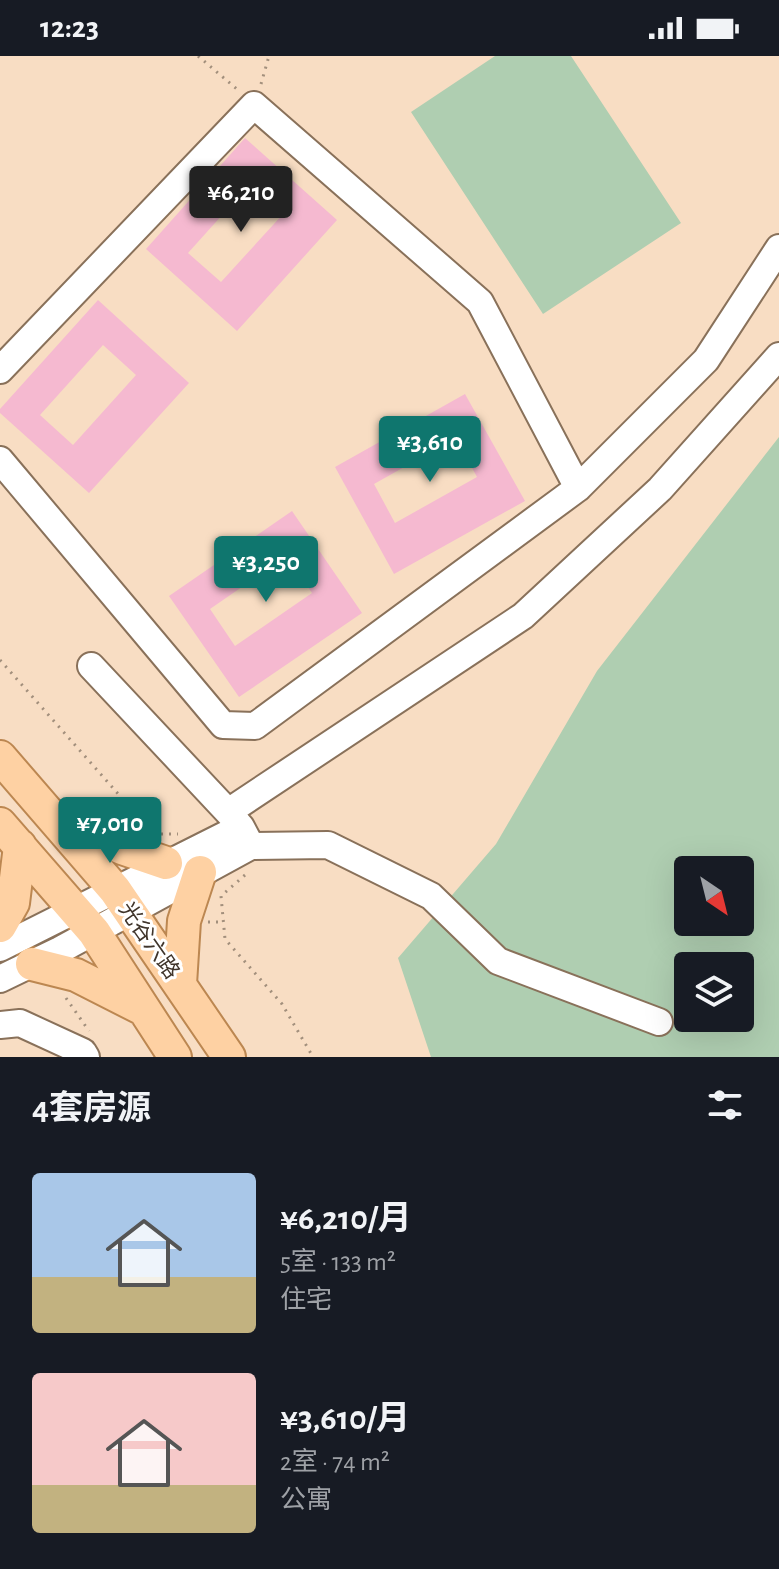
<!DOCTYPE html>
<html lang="zh">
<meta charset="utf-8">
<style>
:root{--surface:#171b24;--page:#242831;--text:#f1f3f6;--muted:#9ea1a6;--accent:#0f766e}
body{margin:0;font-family:"Alegreya Sans","Noto Sans SC",sans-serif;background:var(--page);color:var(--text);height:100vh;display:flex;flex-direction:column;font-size:30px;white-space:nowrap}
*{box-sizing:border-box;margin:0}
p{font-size:26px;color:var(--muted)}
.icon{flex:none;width:44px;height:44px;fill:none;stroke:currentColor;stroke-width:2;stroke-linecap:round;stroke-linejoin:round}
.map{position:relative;height:1001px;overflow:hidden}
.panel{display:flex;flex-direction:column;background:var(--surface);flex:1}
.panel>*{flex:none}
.needle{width:52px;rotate:145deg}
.controls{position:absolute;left:674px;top:800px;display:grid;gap:16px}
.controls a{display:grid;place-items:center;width:80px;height:80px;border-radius:8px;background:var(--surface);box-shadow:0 8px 32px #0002;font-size:40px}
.price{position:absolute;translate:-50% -68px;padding:0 18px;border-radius:8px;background:var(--accent);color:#fff;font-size:26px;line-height:52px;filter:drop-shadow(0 2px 4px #0008)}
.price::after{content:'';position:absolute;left:50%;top:48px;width:24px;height:18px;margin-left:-12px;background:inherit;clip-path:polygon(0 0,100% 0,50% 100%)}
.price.current{background:#222;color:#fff}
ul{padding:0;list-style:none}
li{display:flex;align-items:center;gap:24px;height:200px;padding:0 32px}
li span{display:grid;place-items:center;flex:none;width:224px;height:160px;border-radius:8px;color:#555}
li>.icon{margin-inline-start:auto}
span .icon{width:96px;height:96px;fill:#fffc;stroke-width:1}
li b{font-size:34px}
h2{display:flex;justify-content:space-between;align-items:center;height:96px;padding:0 32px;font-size:34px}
.status{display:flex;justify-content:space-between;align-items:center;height:56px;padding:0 40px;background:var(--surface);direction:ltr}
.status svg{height:22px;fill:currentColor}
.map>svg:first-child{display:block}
.green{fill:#afceb1;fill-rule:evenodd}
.building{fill:#f5b9d0;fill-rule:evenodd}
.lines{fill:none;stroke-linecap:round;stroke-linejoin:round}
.minor-casing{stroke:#89715a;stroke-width:30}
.major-casing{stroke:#bc8751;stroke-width:36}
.path{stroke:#a28f7c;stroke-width:3;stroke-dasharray:2 6;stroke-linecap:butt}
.minor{stroke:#fff;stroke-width:26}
.major{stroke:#fed1a3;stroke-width:32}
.labels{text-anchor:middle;stroke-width:6;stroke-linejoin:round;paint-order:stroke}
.street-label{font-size:22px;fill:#40352b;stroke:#fff}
</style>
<div class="status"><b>12:23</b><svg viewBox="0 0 49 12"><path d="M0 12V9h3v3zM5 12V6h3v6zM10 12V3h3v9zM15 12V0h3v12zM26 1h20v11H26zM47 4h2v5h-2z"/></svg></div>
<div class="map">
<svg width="779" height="1001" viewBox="0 0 779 1001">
<rect width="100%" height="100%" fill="#f8ddc3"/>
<path class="green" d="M495 0H571L681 167 543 258 411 56Z
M779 381V1001H431L398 902 496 788 597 615ZM688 814H740V866H688ZM688 910H740V962H688Z"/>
<path class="building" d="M245 82 337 164 237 275 146 193ZM251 127 284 157 221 226 188 197Z
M98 244 189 327 89 437 0 357V353ZM103 289 136 319 73 389 40 359Z
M465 338 525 445 394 518 335 411ZM456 382 477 421 395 467 374 428Z
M292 455 362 557 239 641 169 540ZM287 500 312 537 235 590 210 553Z"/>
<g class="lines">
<defs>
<path id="minor" d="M0 314 254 49 480 246 578 432
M0 404 223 669 255 670 578 432 706 304 779 192
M91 610 228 756 241 771 251 790 328 789 431 840 498 905 659 966
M228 756 523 560 660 433 779 300
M0 892 241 771
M0 923 60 894 251 790
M0 969 20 967 83 996 86 1001"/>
<path id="major" d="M0 701 115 834 229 1001
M61 766 122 792 166 807
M0 768 94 876 175 1001
M0 870 13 847 20 790
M32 908 76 919 143 953
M180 928 184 865 200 816"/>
</defs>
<use href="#minor" class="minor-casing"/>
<use href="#major" class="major-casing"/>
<path class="path" d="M198 0 238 34
M261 28 269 0
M0 604 151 775
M161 778H178
M245 819 221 840 225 883 282 948 313 1001
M208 866H224
M66 942 89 975"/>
<use href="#minor" class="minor"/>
<use href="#major" class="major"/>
</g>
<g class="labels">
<g class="street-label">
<text transform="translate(150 884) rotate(55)" y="8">光谷六路</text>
</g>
</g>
</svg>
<div class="controls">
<a><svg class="needle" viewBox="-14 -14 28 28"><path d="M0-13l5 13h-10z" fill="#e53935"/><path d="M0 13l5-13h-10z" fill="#9ea1a6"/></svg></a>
<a><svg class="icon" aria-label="layers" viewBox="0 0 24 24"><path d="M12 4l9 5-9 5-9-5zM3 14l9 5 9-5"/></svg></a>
</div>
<b class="price current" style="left:241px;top:178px">¥6,210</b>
<b class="price" style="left:430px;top:428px">¥3,610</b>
<b class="price" style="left:266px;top:548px">¥3,250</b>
<b class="price" style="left:110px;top:809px">¥7,010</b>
</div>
<section class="panel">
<h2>4套房源<svg class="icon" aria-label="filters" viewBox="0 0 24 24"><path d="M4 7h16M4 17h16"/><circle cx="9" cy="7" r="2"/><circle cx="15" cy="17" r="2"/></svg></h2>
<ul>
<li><span style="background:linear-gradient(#a9c7e8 65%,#c2b280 0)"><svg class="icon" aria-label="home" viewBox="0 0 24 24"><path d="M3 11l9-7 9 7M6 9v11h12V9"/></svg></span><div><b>¥6,210/月</b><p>5室 · 133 m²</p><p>住宅</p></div></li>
<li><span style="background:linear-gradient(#f6c9c9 70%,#c2b280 0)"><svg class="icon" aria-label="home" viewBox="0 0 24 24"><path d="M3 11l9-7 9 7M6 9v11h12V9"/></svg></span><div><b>¥3,610/月</b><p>2室 · 74 m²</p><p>公寓</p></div></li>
</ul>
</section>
